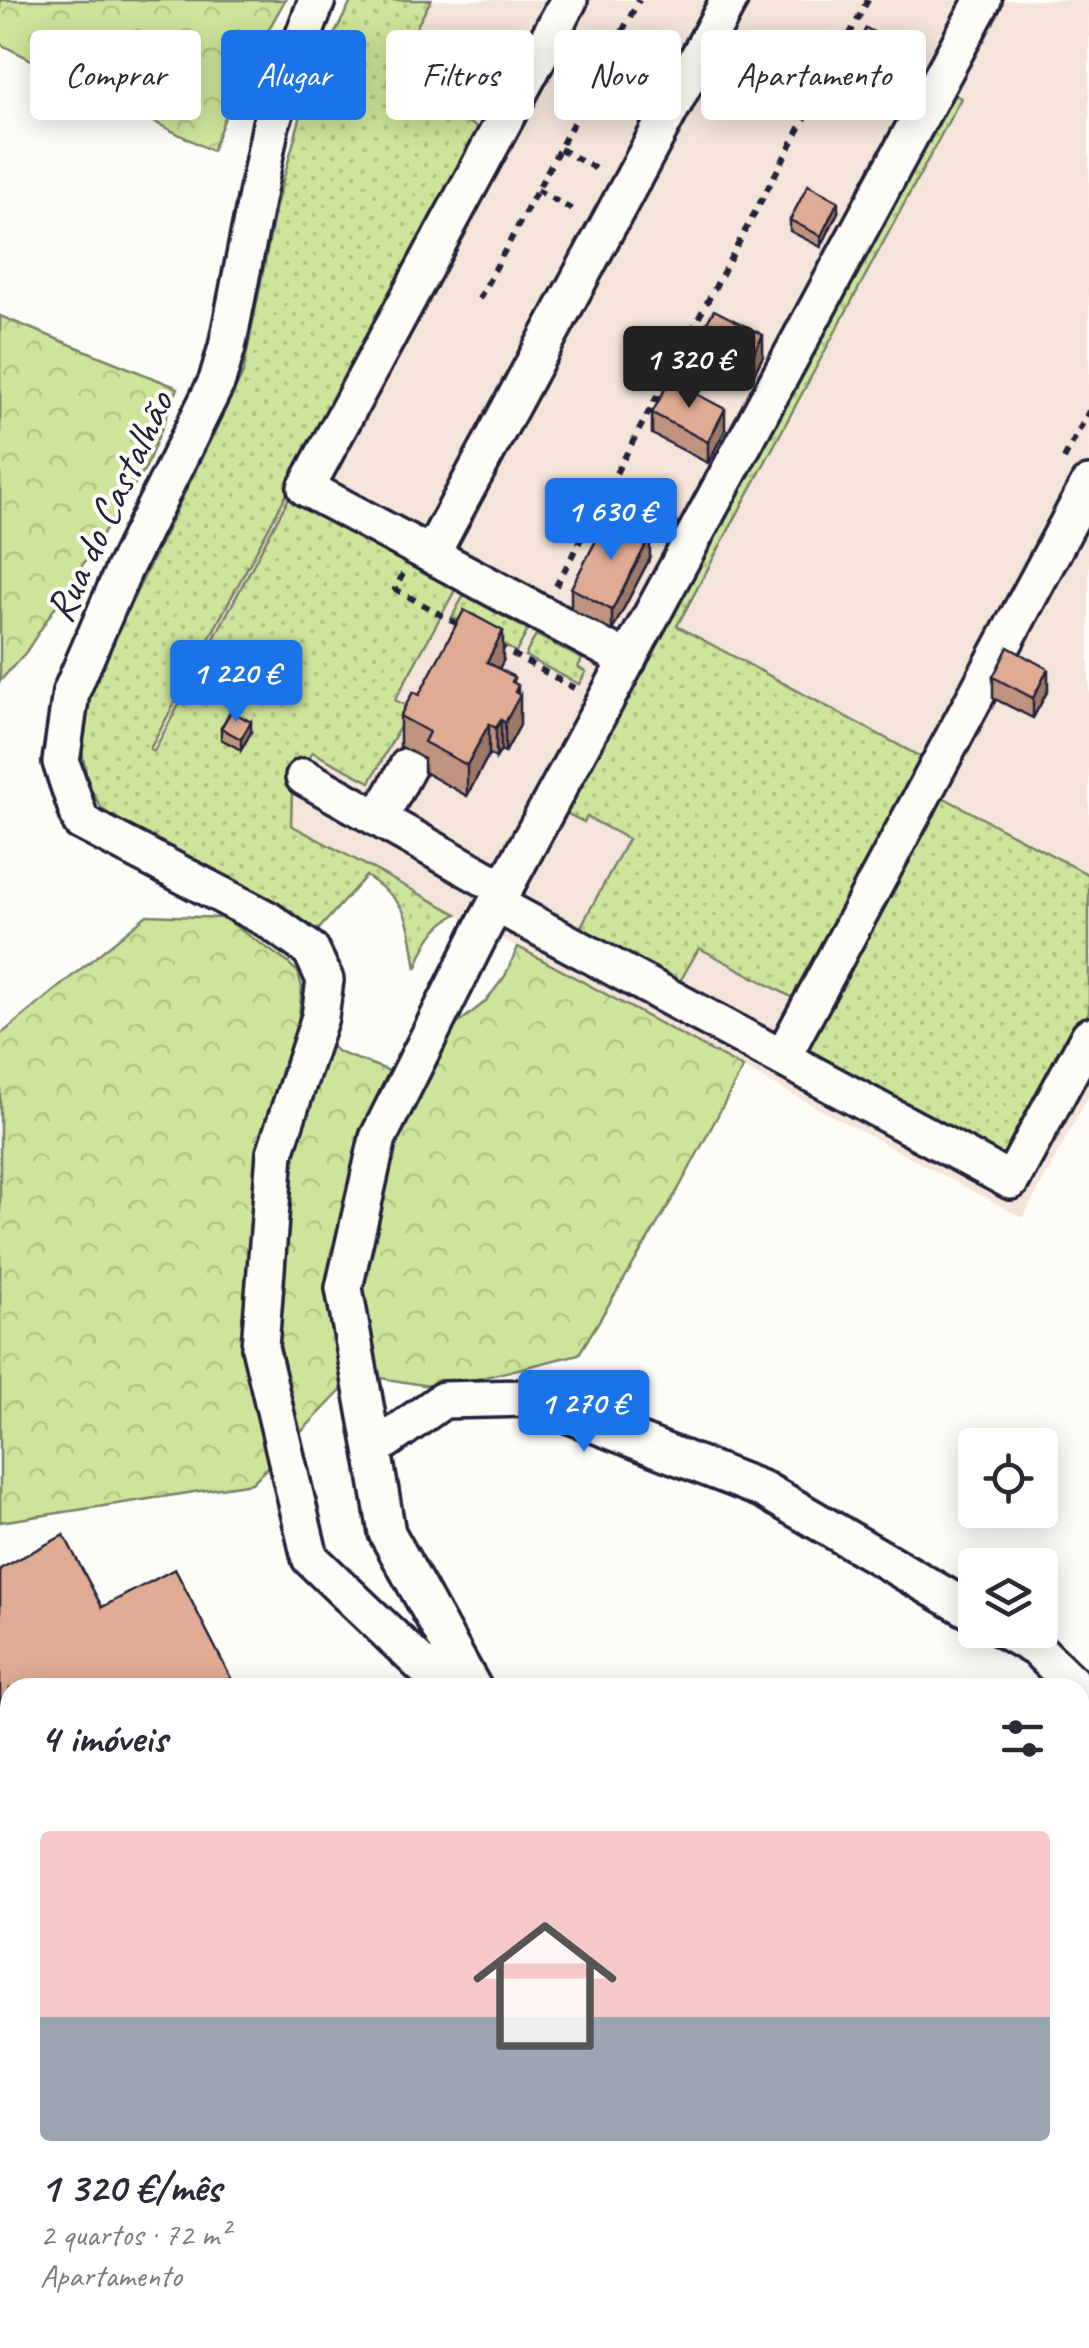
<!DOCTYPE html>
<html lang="pt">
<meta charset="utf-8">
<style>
:root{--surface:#fff;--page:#f2f2f3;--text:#2b2b33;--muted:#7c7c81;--accent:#1a73e8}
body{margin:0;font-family:Caveat,sans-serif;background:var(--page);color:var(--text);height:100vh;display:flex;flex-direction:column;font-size:38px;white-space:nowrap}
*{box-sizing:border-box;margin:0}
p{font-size:32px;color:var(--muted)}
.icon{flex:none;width:55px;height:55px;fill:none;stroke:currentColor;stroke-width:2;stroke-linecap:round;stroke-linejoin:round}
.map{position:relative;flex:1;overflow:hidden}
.panel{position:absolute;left:0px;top:1678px;width:1090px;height:672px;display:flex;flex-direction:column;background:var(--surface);border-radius:30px 30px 0 0;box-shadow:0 5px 25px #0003}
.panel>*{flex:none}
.top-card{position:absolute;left:30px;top:30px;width:1030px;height:90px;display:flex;gap:20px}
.buttons{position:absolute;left:958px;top:1428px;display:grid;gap:20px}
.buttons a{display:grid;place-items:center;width:100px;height:100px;border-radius:10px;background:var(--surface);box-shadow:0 5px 25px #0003;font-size:50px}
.price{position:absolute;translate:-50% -85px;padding:0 22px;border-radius:10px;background:var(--accent);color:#fff;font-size:32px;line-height:65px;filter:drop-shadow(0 2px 5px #0008)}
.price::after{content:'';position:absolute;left:50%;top:60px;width:30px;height:22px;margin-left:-15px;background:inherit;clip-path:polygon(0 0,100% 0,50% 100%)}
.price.on{background:#222;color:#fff}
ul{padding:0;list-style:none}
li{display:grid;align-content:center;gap:20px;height:530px;padding:0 40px}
li span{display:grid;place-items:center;height:310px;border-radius:10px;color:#555}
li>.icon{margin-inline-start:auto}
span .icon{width:180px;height:180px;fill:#fffc;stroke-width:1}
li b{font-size:42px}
h2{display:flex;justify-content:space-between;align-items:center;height:120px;padding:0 40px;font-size:42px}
.tag{padding:0 35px;border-radius:10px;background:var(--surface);box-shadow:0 5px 25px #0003;font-size:35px;line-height:90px}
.tag.on{background:var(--accent);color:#fff}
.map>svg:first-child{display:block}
.built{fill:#f4e4d9}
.grass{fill:url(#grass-dots);stroke:#78836a;stroke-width:2.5}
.forest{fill:url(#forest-crowns);stroke:#78836a;stroke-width:2.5}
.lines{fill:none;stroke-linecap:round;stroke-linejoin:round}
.minor-casing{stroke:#22223b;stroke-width:42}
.path{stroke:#22223b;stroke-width:6;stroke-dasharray:8 8;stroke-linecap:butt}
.minor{stroke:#fdfcf7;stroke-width:35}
.wall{fill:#c0937e;stroke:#22223b;stroke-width:2.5}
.shaded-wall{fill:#9c7866;stroke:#22223b;stroke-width:2.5}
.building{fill:#dfab92;stroke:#22223b;stroke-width:2.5}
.labels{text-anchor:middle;stroke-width:8;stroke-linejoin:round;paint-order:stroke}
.street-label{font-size:42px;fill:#22223b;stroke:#fdfcf7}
</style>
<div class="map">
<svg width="1089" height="2348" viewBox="0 0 1089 2348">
<defs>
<pattern id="grass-dots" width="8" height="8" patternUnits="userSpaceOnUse" patternTransform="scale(2.5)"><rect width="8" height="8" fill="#cee49a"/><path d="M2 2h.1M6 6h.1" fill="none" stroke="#b1c386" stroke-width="1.8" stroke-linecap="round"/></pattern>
<pattern id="forest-crowns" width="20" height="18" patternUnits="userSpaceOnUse" patternTransform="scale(2.5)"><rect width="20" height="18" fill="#cee49a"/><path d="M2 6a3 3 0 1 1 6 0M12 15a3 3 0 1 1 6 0" fill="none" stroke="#b1c386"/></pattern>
</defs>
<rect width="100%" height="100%" fill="#fdfcf7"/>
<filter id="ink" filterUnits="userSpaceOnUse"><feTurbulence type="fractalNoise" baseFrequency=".01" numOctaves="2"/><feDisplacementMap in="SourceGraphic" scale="20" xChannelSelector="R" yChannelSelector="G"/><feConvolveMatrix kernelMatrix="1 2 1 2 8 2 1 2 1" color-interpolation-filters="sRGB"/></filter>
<g filter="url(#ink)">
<path class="built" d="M431 0H1089V1095L1023 1218 149 750 482 131 388 80Z"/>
<path class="grass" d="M352 0H431L388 80 482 130 150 749 154 751 292 492 460 581 395 700 410 708 370 782 312 752 292 791 291 825 457 914C434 926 425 944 416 969 408 919 411 905 366 876L317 931 237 880 127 826 102 809 88 784 82 751 80 718 92 684 243 373 276 206 311 79Z
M947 91 961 98 677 626 930 762 801 1002 699 948 678 985 578 932 628 839 587 817 584 822 560 810Z
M464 595 528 630 516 652 452 617Z
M536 635 582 659 578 667 586 672 579 684 525 656Z
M935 793 1089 875V1012L1022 1138 1006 1154 993 1156 806 1052 805 1041Z"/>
<path class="forest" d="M0 0H285L237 86 212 151 0 44Z
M0 316 178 388 146 467 26 652 0 681Z
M147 915 224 918 287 962 298 972 302 987 298 1024 340 1053 387 1070 415 1088 447 1032 485 1002 505 976 518 947 743 1068 679 1188 579 1354 441 1388 357 1374 252 1483 0 1522V1035Z
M1089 1915V2348H376L371 2340H1080V1922Z"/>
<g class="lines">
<defs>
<path id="minor" d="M317 0 271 124 227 347 217 381 124 569 71 692 61 762 81 822 267 919 311 950 325 980 320 1017 275 1153 260 1347 310 1558 446 1688
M569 0 306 488 628 660
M431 555 729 0
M304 777 504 889
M379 819 408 766
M496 904 1011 1181 1089 1036
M782 1058 1089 484
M373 1450 344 1288 378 1138 483 928 983 0
M1004 1630 1037 1649 1077 1688
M473 1688 387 1533 373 1450 443 1400 526 1398 764 1490 975 1613
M1080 1878 1089 1872
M1080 2006 1089 2009
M297 2348 311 2340"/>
</defs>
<use href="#minor" class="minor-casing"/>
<path class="path" d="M618 39 662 61
M560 149 598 170
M537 190 576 212
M479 299 639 0
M1064 459 1089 411
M403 574 395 589 461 626
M556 586 868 0
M498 646 574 688"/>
<use href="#minor" class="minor"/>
</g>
<path class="wall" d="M851 58 912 73 897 103 851 79Z
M838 212 821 247 790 231V220Z
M698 339 763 356 748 385 698 359Z
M652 413 725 430 708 463 652 434Z
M650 558 612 631 571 609V588Z
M503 661 499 669 514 683 518 694 520 725 505 753 501 750 496 758 489 754 467 796 424 772V759L400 746V716L419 695Z
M993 677 1048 690 1033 718 993 698Z
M221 728 251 732 241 750 221 739Z"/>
<path class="shaded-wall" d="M912 52V73L897 103V82Z
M838 201V212L821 247V236Z
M763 335V356L748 385V364Z
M725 409V430L708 463V442Z
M650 537V558L612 631V610Z
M503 631V661L487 692V662Z
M1048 669V690L1033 718V698Z
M514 677V706L515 692 518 685V698L520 695V725L505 753V723Z
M501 720V750L496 758V728Z
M251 722V732L241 750V739Z
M489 724V754L467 796V765Z
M10 1969V1999L0 2004V1974Z"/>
<path class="building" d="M866 28 912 52 897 82 851 58Z
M808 185 838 201 821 236 790 220Z
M714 310 763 335 748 364 698 339Z
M670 380 725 409 708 442 652 413Z
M609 516 650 537 612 610 571 588Z
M464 610 503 631 487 662 514 677 512 682 518 685 515 692 520 695 505 723 501 720 496 728 489 724 467 765 424 742 429 732 400 716 413 692 419 695Z
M1008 647 1048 669 1033 698 993 677Z
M231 711 251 722 241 739 221 728Z
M64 1535 102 1607 175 1569 236 1688H10V1969L0 1974V1569Z"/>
</g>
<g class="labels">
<g class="street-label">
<text transform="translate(108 506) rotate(-65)" y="15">Rua do Castalhão</text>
</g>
</g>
</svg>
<div class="buttons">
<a><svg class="icon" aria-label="locate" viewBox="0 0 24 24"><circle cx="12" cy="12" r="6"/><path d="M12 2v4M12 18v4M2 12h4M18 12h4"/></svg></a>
<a><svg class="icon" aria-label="layers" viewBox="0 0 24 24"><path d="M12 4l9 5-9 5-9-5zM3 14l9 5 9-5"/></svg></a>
</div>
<b class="price on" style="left:689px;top:411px">1 320 €</b>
<b class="price" style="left:611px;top:563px">1 630 €</b>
<b class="price" style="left:236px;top:725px">1 220 €</b>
<b class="price" style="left:584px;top:1455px">1 270 €</b>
<div class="top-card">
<a class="tag">Comprar</a>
<a class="tag on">Alugar</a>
<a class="tag">Filtros</a>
<a class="tag">Novo</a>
<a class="tag">Apartamento</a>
</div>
<section class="panel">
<h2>4 imóveis<svg class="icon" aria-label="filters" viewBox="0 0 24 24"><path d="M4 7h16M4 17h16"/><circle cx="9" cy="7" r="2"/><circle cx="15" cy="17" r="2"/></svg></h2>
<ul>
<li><span style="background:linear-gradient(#f6c9c9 60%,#9aa5b1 0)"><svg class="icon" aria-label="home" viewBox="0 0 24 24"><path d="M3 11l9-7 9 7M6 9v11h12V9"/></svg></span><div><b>1 320 €/mês</b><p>2 quartos · 72 m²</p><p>Apartamento</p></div></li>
</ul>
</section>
</div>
